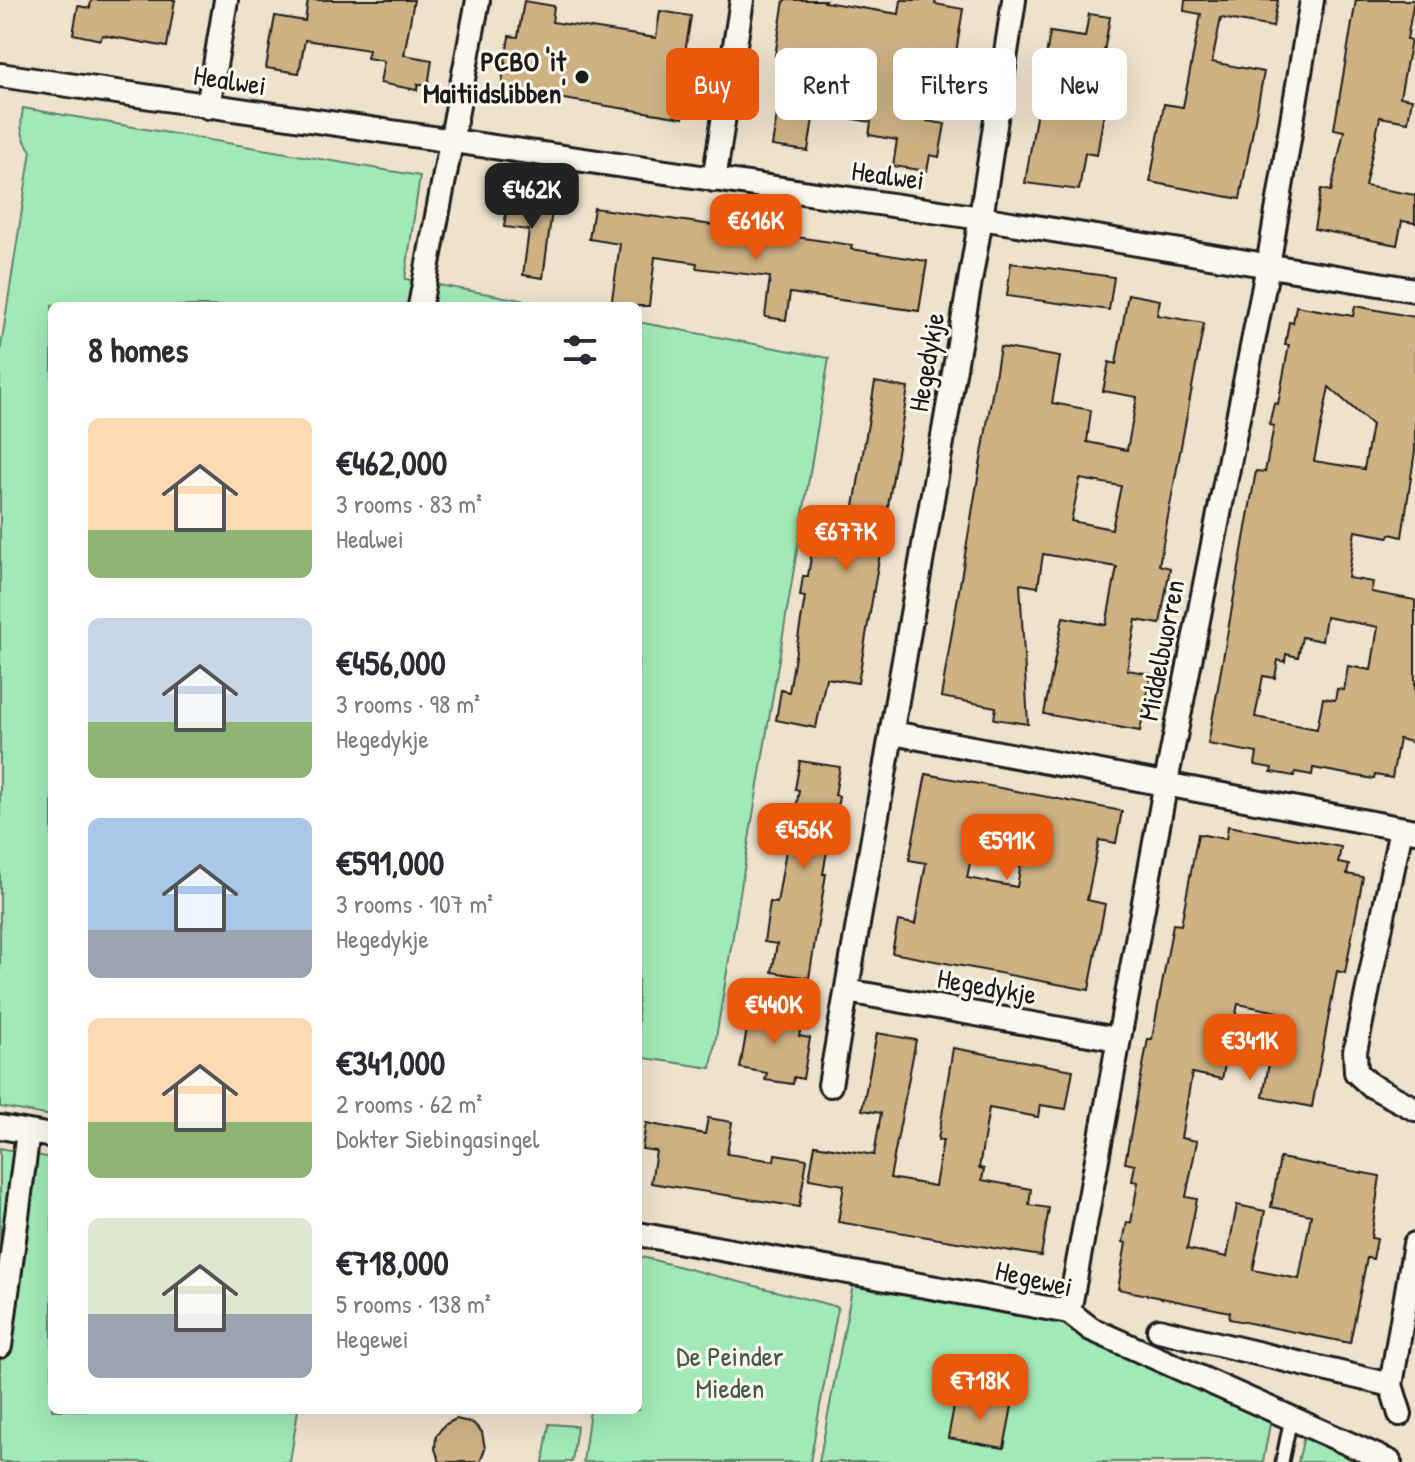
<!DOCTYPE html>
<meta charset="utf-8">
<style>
:root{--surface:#fff;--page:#f2f2f3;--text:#2b2b33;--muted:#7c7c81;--accent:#ea580c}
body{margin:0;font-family:"Patrick Hand",sans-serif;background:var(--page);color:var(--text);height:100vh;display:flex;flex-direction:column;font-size:30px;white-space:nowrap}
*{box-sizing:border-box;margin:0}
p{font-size:26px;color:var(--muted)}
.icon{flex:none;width:44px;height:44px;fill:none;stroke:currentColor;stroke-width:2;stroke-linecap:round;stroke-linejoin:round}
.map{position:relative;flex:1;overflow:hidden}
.details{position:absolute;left:48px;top:302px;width:594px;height:1112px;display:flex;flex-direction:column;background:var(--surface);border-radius:12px;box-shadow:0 8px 32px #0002}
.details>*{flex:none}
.banner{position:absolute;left:666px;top:48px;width:628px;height:72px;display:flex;gap:16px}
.price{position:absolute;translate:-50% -68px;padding:0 18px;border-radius:16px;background:var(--accent);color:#fff;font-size:26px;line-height:52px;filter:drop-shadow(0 2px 4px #0008)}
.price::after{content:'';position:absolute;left:50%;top:48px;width:24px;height:18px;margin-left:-12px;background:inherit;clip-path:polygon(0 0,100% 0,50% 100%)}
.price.on{background:#222;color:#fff}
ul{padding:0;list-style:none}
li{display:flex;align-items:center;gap:24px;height:200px;padding:0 40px}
li span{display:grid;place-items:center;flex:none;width:224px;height:160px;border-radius:12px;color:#555}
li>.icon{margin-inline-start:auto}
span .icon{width:96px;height:96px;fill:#fffc;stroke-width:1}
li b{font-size:34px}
h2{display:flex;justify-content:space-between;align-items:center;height:96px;padding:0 40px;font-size:34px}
.tag{padding:0 28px;border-radius:12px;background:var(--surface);box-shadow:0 8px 32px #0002;font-size:28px;line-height:72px}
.tag.on{background:var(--accent);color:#fff}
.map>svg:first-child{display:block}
.green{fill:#a1e9b7;stroke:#5e826a;stroke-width:2}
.building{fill:#ceb284;stroke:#1c1c1c;stroke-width:2;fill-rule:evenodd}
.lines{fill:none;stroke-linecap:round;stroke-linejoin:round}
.service-casing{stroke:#1c1c1c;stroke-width:17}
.minor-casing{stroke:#1c1c1c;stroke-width:28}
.service{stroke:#fbf7ec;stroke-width:11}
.minor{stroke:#fbf7ec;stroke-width:22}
.poi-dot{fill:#1c1c1c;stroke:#fbf7ec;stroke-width:3}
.labels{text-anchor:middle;stroke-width:6;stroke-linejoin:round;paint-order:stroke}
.poi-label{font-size:28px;font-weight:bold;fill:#1c1c1c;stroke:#fbf7ec;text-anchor:end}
.street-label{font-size:28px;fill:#1c1c1c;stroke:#fbf7ec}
.park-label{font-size:28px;fill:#445a4a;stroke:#fbf7ec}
</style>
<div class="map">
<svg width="1415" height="1462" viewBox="0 0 1415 1462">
<rect width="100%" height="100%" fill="#eee2cd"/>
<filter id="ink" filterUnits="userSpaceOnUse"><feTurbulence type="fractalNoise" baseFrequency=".0125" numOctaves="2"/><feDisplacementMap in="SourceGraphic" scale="16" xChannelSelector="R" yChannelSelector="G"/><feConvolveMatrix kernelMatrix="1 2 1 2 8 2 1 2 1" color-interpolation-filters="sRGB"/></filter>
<g filter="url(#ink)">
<path class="green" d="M23 108 420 176 405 279 555 306H52V1116L0 1107V353L31 151C20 135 20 126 23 108Z
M638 322 829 358 711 1068 638 1057Z
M0 1148 52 1158V1410H298L290 1462H0Z
M638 1256 838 1307 810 1462H583L590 1410H638Z
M854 1279 1041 1315 1272 1413 1263 1462H819Z
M549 1424 577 1426 572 1462H543Z
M1304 1436 1395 1462H1298Z"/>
<path class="building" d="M91 0H175L167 47 102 35 101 40 73 34 78 6 90 8Z
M308 0H414L404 55 432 60 428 86 418 84 417 90 380 83 384 61 367 58 369 50 305 40 299 73 266 68 275 16 305 21Z
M784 0H825L824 2 899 14 901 0H936L935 4 963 9 952 78 935 76 927 121 945 124 939 157 930 155 927 171 893 166 897 140 869 135 871 122 814 112 808 151 772 146 786 58 775 56Z
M1185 0H1278L1273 27 1221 18 1212 62 1264 72 1240 199 1150 182 1164 104 1183 107 1201 14 1184 11Z
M1356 0H1414L1407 39 1411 40 1400 97 1412 99 1408 122 1380 117 1365 186 1415 195V223L1402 221 1397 245 1314 229 1321 189 1331 191 1344 131 1334 129Z
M524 1 554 6 552 22 656 38 660 11 691 16 681 77 689 78 683 118 501 89 509 36 518 37Z
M1089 14 1110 17 1097 92 1107 94 1097 155 1085 153 1079 190 1025 183 1050 32 1085 37Z
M508 198 553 203 543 278 523 275 529 230 504 227Z
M594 208 852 245 851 249 927 261 919 311 790 293 786 320 765 317 770 277 696 268 697 263 655 257 649 306H611L620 244 589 239Z
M1011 263 1114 277 1109 310 1007 296Z
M1128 294 1160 300 1157 315 1204 323 1159 565 1170 568 1160 624 1136 620 1127 670 1151 674 1140 731 1044 714 1063 617 1106 625 1117 567 1043 554 1038 587 1020 584 1028 724 994 719 996 707 941 697 1000 347 1060 357 1052 403 1091 410 1087 442 1127 450 1137 397 1103 391 1109 362 1116 364ZM1080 479 1121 486 1112 529 1071 521Z
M1296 306 1353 316 1355 306 1415 317V451L1402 537 1390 534 1389 537 1355 531 1348 578 1373 582 1371 592 1415 600V743L1399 739 1392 778 1375 775 1374 779 1313 768 1312 775 1295 772 1294 776 1283 774 1271 772 1272 768 1255 765 1257 753 1208 744 1256 471 1265 472 1274 426 1269 425 1274 403 1278 404 1289 345H1285L1289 322 1293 323ZM1329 387 1372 425 1364 469 1314 461ZM1326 617 1378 627 1371 670 1348 666 1344 690 1337 689 1335 700 1323 698 1317 729 1255 717 1263 676 1275 678 1278 660 1285 662 1286 654 1298 657 1302 637 1322 641Z
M875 382 908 388 858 683 826 678 816 728 776 720 781 690 789 692 805 597 800 596 803 576H808L814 537 848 542Z
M800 761 840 767 835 795 839 796 835 823 832 822 823 874H826L809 978 772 972 777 944 764 942 770 902 777 903 789 833H792L799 790 795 789Z
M926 774 1122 811 1116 843 1099 840 1087 900 1105 904 1089 990 892 953 898 921 915 924 926 863 909 860ZM979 817 1027 826 1017 887 967 878Z
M1228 826 1341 847 1338 863 1349 865 1347 874 1363 877 1345 973 1337 971 1312 1107 1263 1097 1278 1012 1238 1004 1222 1079 1192 1073 1181 1138 1197 1141 1186 1197 1197 1199 1187 1249 1227 1257 1237 1205 1265 1211 1253 1270 1299 1279 1311 1215 1271 1207 1280 1158 1380 1176 1371 1238 1377 1239 1373 1259 1367 1258 1350 1343 1229 1319 1230 1312 1118 1289 1126 1243 1123 1242 1127 1222 1131 1223 1138 1182 1132 1181 1135 1165 1125 1163 1148 1039H1152L1173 924 1181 925 1198 834 1226 839Z
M752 1001 772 1004 770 1016 802 1022 799 1036 810 1038 803 1079 794 1077 793 1084 765 1080 767 1073 740 1068Z
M877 1033 916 1040 890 1178 935 1186 943 1140H938L953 1048 1073 1070 1066 1109 1040 1105 1038 1117 989 1108 979 1168 984 1169 982 1180 1031 1189 1029 1205 1049 1208 1041 1256 838 1222 844 1185 809 1179 815 1145 874 1155 881 1113 862 1110Z
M708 1118 732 1122 727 1154 774 1161 775 1154 807 1159 799 1207 651 1183 656 1151 642 1149 646 1123 705 1134Z
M956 1396 1012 1406 1004 1448 948 1438Z
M456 1419 473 1423 482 1432 485 1449 480 1462H440L435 1449 436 1436 444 1425Z"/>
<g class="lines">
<defs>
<path id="service" d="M1282 1462 1291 1418"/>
<path id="minor" d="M0 75 981 218 1415 290
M208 107 226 0
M714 180 742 0
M420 306 478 0
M893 733 1415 831
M1401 829 1355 1051 1356 1072 1370 1085 1415 1109
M847 991 1117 1039
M830 1085 981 218 1014 0
M0 1127 52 1136
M638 1234 1069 1312 1091 1329 1390 1462
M1069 1312 1166 782 1268 266 1312 0
M1159 1330 1391 1385 1415 1244
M0 1346 28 1132
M1391 1385 1400 1414"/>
</defs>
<use href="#service" class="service-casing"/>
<use href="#minor" class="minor-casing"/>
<use href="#service" class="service"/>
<use href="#minor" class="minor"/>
</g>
</g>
<circle class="poi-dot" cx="582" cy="77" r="8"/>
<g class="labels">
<g class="poi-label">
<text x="566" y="71">PCBO 'it<tspan x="566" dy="32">Maitiidslibben'</tspan></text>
</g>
<g class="street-label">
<text transform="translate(230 80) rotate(9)" y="10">Healwei</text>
<text transform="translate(888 175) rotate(8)" y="10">Healwei</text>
<text transform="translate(926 362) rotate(-80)" y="10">Hegedykje</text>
<text transform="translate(1161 650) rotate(-79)" y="10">Middelbuorren</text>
<text transform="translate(987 986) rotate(10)" y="10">Hegedykje</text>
<text transform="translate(1034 1278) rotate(13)" y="10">Hegewei</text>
</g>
<g class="park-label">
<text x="730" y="1366">De Peinder<tspan x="730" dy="32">Mieden</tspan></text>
</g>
</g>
</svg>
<b class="price on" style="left:532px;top:231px">€462K</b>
<b class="price" style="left:756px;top:262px">€616K</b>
<b class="price" style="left:846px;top:573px">€677K</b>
<b class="price" style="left:804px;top:871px">€456K</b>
<b class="price" style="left:1007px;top:882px">€591K</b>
<b class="price" style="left:774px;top:1046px">€440K</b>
<b class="price" style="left:1250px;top:1082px">€341K</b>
<b class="price" style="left:980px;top:1422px">€718K</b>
<div class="banner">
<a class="tag on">Buy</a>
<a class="tag">Rent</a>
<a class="tag">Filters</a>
<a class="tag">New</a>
</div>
<section class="details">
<h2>8 homes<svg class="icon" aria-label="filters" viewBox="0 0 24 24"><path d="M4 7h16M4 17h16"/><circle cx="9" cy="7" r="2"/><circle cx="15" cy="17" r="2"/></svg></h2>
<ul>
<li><span style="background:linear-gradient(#ffd9b3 70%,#8fb573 0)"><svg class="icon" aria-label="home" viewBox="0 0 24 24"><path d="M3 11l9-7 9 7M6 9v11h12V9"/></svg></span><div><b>€462,000</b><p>3 rooms · 83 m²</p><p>Healwei</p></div></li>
<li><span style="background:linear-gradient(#c9d6e8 65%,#8fb573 0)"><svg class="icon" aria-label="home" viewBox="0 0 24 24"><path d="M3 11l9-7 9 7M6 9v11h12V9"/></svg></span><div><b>€456,000</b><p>3 rooms · 98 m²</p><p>Hegedykje</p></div></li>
<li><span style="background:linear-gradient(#a9c7e8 70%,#9aa5b1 0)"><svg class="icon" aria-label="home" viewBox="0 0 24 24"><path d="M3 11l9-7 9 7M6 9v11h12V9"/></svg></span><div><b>€591,000</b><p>3 rooms · 107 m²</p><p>Hegedykje</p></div></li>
<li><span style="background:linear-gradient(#ffd9b3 65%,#8fb573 0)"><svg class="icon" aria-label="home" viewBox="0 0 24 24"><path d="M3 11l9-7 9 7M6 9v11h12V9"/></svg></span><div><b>€341,000</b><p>2 rooms · 62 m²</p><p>Dokter Siebingasingel</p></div></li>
<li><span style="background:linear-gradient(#dfe7d0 60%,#9aa5b1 0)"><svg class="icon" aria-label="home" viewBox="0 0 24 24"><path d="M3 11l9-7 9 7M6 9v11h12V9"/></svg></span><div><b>€718,000</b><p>5 rooms · 138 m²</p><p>Hegewei</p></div></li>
</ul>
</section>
</div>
